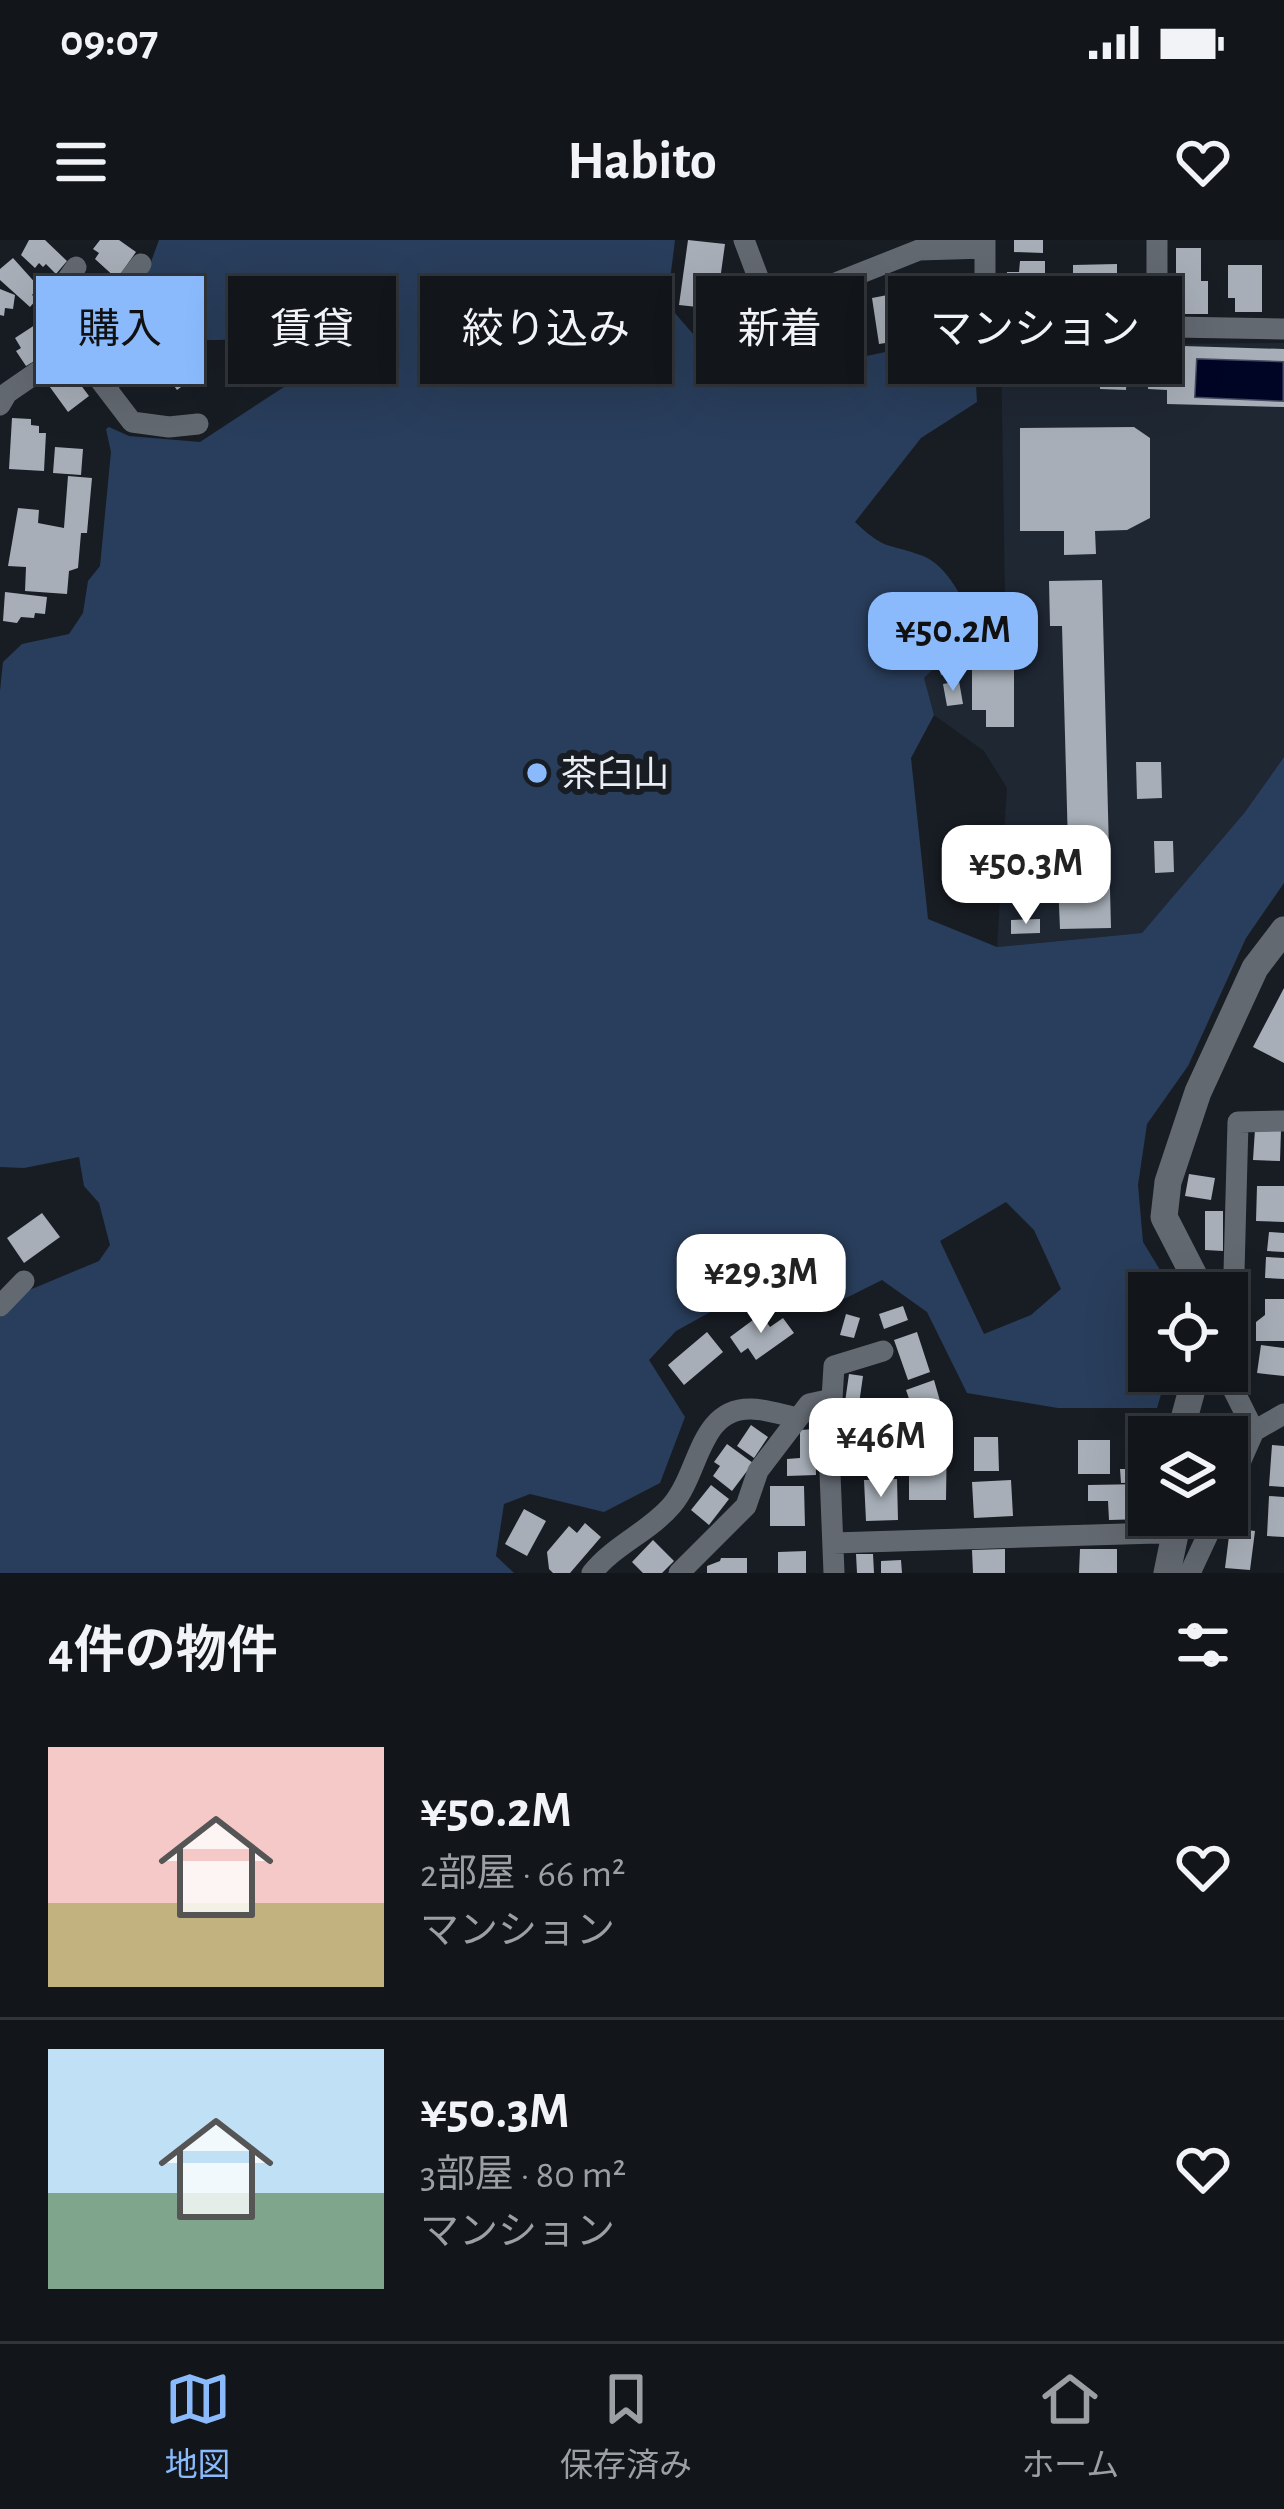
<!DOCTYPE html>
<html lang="ja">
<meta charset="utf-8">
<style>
:root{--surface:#12161b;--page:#1f2328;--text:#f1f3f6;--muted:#9c9fa3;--line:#31353a;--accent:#8abafc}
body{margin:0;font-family:"Alegreya Sans","Noto Sans JP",sans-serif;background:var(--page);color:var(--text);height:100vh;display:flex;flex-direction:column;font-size:45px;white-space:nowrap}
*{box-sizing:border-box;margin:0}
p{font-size:39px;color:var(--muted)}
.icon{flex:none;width:66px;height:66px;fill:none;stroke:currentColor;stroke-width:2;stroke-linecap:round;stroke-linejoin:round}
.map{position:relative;height:1333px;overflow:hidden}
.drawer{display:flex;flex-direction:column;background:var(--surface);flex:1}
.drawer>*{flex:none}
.banner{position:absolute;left:36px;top:36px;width:1212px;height:108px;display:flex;gap:24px}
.controls{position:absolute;left:1128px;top:1032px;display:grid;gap:24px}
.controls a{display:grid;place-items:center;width:120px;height:120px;border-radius:0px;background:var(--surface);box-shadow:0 12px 48px #0002,0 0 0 3px var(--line);font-size:60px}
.price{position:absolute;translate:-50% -102px;padding:0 27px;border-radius:24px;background:#fff;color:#222;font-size:39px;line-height:78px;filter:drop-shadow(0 3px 6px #0008)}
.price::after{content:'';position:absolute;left:50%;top:72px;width:36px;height:27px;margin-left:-18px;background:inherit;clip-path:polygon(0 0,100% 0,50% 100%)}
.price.on{background:var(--accent);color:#111}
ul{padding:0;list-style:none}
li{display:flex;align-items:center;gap:36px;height:300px;padding:0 48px}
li+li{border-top:3px solid var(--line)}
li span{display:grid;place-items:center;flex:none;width:336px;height:240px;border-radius:0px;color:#555}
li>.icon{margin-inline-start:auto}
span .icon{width:144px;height:144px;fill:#fffc;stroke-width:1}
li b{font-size:51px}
h2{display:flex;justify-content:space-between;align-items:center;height:144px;padding:0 48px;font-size:51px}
.pill{padding:0 42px;border-radius:0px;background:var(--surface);box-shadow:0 12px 48px #0002,0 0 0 3px var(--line);font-size:42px;line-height:108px}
.pill.on{background:var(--accent);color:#111}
.status{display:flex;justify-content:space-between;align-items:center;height:84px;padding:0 60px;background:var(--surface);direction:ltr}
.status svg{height:33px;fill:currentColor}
header{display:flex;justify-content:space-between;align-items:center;height:156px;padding:0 48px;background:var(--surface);font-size:54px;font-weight:700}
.tabs{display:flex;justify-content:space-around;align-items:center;height:168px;border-top:3px solid var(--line);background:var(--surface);font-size:33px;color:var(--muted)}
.tabs a{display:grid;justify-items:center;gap:6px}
.tabs .on{color:var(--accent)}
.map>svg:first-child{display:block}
.built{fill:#1f2733}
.green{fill:#293e5c;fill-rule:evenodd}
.water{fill:#000525;stroke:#464b62;stroke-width:3}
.building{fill:#a7aeb7}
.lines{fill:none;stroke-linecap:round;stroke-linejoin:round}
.street{stroke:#636971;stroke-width:21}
.secondary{stroke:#636971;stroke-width:27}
.poi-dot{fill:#8abafc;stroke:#181d24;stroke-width:4.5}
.labels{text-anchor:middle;stroke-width:12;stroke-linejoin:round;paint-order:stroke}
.poi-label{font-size:36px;fill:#eaedf2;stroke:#181d24;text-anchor:start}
</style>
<div class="status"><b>09:07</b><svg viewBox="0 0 49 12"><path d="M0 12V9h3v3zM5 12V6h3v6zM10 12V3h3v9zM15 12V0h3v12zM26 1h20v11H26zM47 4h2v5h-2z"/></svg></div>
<header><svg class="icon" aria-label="menu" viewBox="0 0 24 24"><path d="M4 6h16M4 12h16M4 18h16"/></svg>Habito<svg class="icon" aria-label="heart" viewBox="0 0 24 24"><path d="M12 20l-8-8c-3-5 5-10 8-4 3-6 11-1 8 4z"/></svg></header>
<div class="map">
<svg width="1284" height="1333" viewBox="0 0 1284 1333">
<rect width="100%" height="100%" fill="#181d24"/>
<path class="built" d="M1284 103V517L1245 572 1142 693 997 707 1007 548 984 511 934 475 923 438 1005 356 1001 105Z"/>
<path class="green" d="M159 0H675L667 64 727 133 810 128 956 97 975 129 977 162 921 198 855 282C887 312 886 302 923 316 947 325 966 363 975 386L924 438 934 475 911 518 928 679 997 707 1142 693 1245 572 1284 517V643L1246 698 1188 826 1147 884 1138 945 1143 1002 1174 1053H1149V1131H1168L1157 1168H1058L967 1153 927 1072 882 1040 832 1065 763 1043 676 1091 649 1120 685 1177 660 1243 604 1272 530 1254 504 1264 496 1316 514 1333H0V1077L27 1051 99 1021 110 1005 99 963 84 946 79 917 24 928 0 927V451L3 422 22 404 69 394 83 373 88 341 100 326 111 212 106 189 109 187 129 196 200 202 287 145 259 97C211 101 186 106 144 76L140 52ZM1006 962 1034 990 1061 1049 1031 1075 984 1094 940 1001Z"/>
<path class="water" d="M1196 118 1284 121V162L1194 158Z"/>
<path class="building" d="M29 0H45L67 21 56 34 46 24 43 27 39 23 35 28 21 15Z
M100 0H119L136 12 117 39 95 19 99 13 93 9Z
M688 0 725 4 716 69 679 65Z
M1014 0H1043V13L1014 12Z
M1176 8H1201V41H1208V74H1176Z
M13 18 39 47 32 55 37 59 30 67 0 40V29Z
M1020 21H1045V51H1065V72L1006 71 1007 32H1019Z
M1117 24V70H1073V25Z
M1228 25H1262V72H1235V58H1228Z
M81 38 106 51 83 84 64 66Z
M954 38 960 86 921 90 916 42Z
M0 49 15 55 13 69 5 68 4 76 0 75Z
M898 53 905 100 879 104 872 58Z
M844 68 854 109 833 115 830 104 811 108 804 78Z
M41 81 58 107 26 126 16 111 21 108 15 98Z
M742 82 767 109 751 124 726 97Z
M109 98 131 122 128 124 136 134 118 148 91 111Z
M1102 104 1128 105 1126 150 1100 149V140L1094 139 1095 114 1101 115Z
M166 105 176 111 181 107 200 133 177 150 152 115Z
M1151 105 1284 109V121L1196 118 1194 158 1284 162V167L1167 164V150L1148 149 1149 133 1168 134V121L1150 120Z
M68 128 89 156 68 172 47 143Z
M12 178 31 179V185L39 186V193H46L44 231 9 229Z
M1134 187 1150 198V278L1127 290 1095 291 1096 314 1064 315V291H1020V188Z
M55 207 83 209 81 235 53 233Z
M68 236 92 238 87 293H81L78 328 69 331 67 354 25 351 26 327 8 326 18 268 39 270 38 283 64 288Z
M1102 340 1111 688 1060 689 1058 643 1069 642 1062 386H1050L1049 341Z
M5 352 47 357 45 374 35 373 34 378 21 377 17 383 3 381Z
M988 393H1014V487H986V470H972V403H988Z
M959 414 963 430 941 435 937 420Z
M959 441 963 464 947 466 943 444Z
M1136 522H1161L1162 558 1137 559Z
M1154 601H1173L1174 632 1155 633Z
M1035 611H1048L1049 646H1036Z
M1040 679V693L1011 694V680Z
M1284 748V823L1253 807Z
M1255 889 1281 890 1280 921 1253 920Z
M1189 934 1215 938 1211 960 1185 956Z
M1257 946H1284V982L1256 981Z
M1205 971H1223V1011L1205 1010Z
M42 973 60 997 24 1023 7 998Z
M1269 992 1284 993V1012L1267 1011Z
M1266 1017 1284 1018V1039L1265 1038Z
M1265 1059H1284V1101H1256V1082L1265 1075Z
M903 1066 908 1080 884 1089 879 1074Z
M761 1074 770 1087 783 1078 794 1093 756 1120 748 1108 741 1113 730 1097Z
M846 1074 860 1078 854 1098 840 1095Z
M707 1092 723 1112 684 1145 668 1125Z
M917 1092 930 1132 908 1140 894 1100Z
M1261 1105 1284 1108V1136L1257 1133Z
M849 1134 863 1136 858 1171 844 1169Z
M934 1140 940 1161 913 1170 906 1150Z
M751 1185 768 1197 754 1218 737 1206Z
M1225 1185 1241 1193 1227 1224V1197H1219Z
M909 1188H947L946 1260H909Z
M815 1189 816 1235 787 1236V1219L800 1218V1190Z
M974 1197H998L999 1231H974Z
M1078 1200H1110V1234H1078Z
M893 1203 894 1231 863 1232V1204Z
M727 1204 753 1223 732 1251 713 1236 720 1226 714 1222Z
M1272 1205 1284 1206V1247L1269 1246Z
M1140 1216H1149V1242L1121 1243 1120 1229H1137Z
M897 1239 898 1280 866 1281 864 1240Z
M1011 1240 1013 1276 974 1278 972 1242Z
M1144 1244 1145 1279 1109 1280 1108 1261H1088V1245Z
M711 1245 729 1259 709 1285 691 1270Z
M770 1246H804L805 1286H770Z
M1269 1256 1284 1257V1297L1267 1296Z
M524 1269 546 1281 527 1316 505 1304Z
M585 1283 601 1297 570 1333H553L549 1329 547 1312 569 1286 577 1293Z
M1230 1288 1255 1291 1250 1330 1225 1328Z
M653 1300 674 1321 662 1333H643L632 1322Z
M1005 1309V1333H973L972 1310Z
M1080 1309H1117V1333H1079Z
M806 1311V1333H778V1312Z
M856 1314H873L874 1333H857Z
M721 1318H747V1333H707V1326L720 1321Z
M901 1320 902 1333H881V1321Z"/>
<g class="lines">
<path class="street" d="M744 0 770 69 919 10 985 8
M985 0V63L1003 84 1284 89
M1157 0V88
M76 27 50 64 78 104
M74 106 132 182 169 187 198 184
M0 165 7 153 78 104 141 24
M0 1066 24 1041
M1254 1191 1231 1145 1238 882 1284 881
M829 1208 876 1181
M1227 1252 1254 1191 1284 1174
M833 1303 1157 1293 1176 1296
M592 1333C614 1305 649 1292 672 1265 700 1232 699 1168 751 1169 766 1169 783 1175 798 1178
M679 1333 746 1266 758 1231 809 1164 832 1159
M834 1333 829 1208 834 1126 883 1111
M1190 1333 1217 1275"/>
<path class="secondary" d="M1203 1053 1164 977 1168 942 1198 852 1255 728 1284 690
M1183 1197 1184 1179 1197 1131
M1167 1333 1179 1275"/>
</g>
<circle class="poi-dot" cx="537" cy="533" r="12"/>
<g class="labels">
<g class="poi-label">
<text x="561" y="546">茶臼山</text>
</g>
</g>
</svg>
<div class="controls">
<a><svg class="icon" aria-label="locate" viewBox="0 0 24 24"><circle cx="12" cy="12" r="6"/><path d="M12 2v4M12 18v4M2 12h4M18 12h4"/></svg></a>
<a><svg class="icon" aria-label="layers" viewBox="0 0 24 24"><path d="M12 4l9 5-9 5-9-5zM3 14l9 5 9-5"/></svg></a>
</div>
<b class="price on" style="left:953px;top:454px">¥50.2M</b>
<b class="price" style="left:1026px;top:687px">¥50.3M</b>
<b class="price" style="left:761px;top:1096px">¥29.3M</b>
<b class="price" style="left:881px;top:1260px">¥46M</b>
<div class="banner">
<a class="pill on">購入</a>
<a class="pill">賃貸</a>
<a class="pill">絞り込み</a>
<a class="pill">新着</a>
<a class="pill">マンション</a>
</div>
</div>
<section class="drawer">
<h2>4件の物件<svg class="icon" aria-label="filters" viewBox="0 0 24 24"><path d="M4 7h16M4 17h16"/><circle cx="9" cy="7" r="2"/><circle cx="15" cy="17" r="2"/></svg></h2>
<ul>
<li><span style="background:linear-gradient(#f6c9c9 65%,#c2b280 0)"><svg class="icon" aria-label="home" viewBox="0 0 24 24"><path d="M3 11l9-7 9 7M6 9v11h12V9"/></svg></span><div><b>¥50.2M</b><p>2部屋 · 66 m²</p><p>マンション</p></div><svg class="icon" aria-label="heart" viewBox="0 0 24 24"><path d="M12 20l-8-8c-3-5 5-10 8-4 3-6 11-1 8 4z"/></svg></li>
<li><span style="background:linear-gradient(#bfe0f5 60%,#7fa58c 0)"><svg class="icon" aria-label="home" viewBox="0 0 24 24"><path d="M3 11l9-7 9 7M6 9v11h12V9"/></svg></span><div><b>¥50.3M</b><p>3部屋 · 80 m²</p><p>マンション</p></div><svg class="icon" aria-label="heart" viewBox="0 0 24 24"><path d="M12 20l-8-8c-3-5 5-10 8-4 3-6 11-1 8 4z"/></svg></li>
</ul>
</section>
<nav class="tabs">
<a class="on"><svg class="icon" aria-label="map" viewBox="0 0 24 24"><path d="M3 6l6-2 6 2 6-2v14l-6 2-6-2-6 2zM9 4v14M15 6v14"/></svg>地図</a>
<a><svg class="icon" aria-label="saved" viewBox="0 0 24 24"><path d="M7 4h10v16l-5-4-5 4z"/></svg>保存済み</a>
<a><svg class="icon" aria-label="home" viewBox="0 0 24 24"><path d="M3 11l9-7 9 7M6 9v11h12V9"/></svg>ホーム</a>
</nav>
